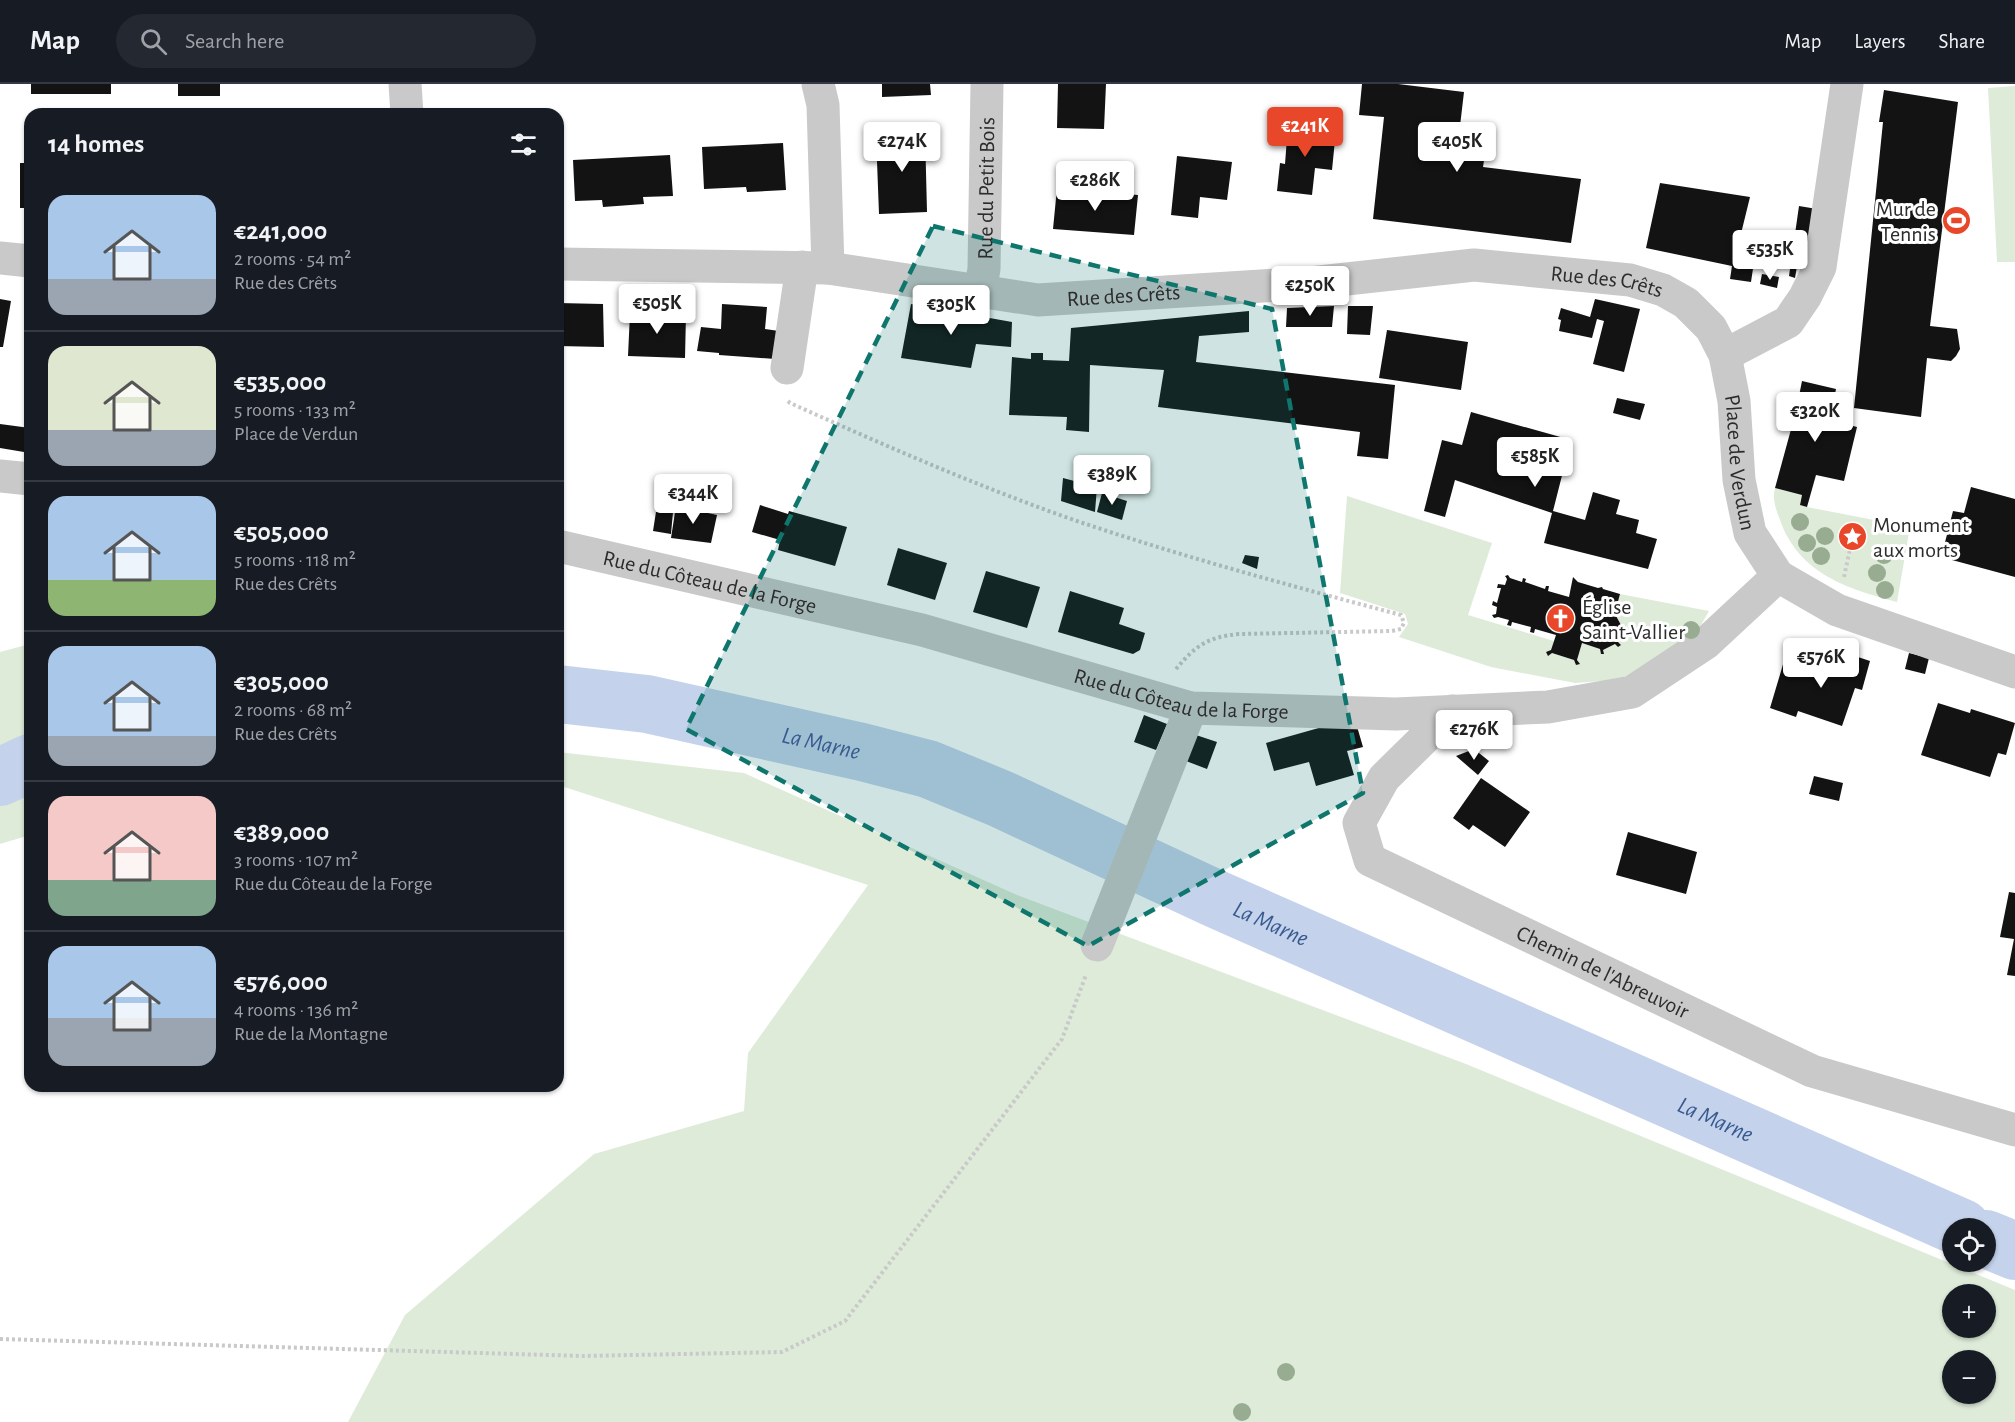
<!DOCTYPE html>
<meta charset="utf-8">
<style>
:root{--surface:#171b24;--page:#242831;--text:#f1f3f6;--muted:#9ea1a6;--line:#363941;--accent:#e84829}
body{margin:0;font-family:"Alegreya Sans",sans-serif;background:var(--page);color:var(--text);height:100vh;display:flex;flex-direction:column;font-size:22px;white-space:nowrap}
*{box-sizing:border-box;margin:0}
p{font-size:20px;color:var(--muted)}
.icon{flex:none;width:33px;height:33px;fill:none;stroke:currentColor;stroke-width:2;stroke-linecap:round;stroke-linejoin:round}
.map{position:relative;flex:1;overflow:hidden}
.details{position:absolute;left:24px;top:24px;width:540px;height:984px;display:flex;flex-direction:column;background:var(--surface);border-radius:18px;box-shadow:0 2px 4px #0004}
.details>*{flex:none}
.fabs{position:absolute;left:1942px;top:1134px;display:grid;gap:12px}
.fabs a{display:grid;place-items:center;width:54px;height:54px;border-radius:50%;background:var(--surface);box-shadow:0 2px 4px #0004;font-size:30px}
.price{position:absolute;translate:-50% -51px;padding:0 14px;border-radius:6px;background:#fff;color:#222;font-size:20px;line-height:39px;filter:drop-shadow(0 2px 3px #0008)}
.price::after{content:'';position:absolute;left:50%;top:36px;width:18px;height:14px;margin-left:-9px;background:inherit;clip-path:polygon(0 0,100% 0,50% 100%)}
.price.current{background:var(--accent);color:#fff}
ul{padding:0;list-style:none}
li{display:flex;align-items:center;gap:18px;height:150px;padding:0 24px}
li+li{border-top:2px solid var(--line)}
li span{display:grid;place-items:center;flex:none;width:168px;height:120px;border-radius:18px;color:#555}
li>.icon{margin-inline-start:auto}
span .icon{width:72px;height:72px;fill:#fffc;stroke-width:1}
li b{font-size:26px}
h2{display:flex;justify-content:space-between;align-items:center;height:72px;padding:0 24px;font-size:26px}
header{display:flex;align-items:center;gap:36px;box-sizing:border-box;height:84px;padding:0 30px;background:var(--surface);border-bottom:2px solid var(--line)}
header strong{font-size:28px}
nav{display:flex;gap:33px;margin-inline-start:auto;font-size:21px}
.search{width:420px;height:54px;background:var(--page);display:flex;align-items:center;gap:15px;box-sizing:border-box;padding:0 21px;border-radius:33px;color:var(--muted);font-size:22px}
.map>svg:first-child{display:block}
.green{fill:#deebd9;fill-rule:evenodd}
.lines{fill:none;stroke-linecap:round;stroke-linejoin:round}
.river{stroke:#c4d3eb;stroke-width:58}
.building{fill:#131313}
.path{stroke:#c9c9c9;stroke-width:4;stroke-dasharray:3 3;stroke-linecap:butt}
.minor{stroke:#c9c9c9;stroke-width:33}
.tree{fill:#98ac92}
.marked{fill:#0f766e;fill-opacity:0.2;stroke:#0f766e;stroke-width:4.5;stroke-dasharray:12 8;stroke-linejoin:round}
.labels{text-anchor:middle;stroke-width:6;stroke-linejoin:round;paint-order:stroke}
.street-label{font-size:22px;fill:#2c2c2c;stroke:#fff}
.poi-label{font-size:22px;fill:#2c2c2c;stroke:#fff;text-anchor:start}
.water-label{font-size:24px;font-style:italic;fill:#395a8f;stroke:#fff}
</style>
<header>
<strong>Map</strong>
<div class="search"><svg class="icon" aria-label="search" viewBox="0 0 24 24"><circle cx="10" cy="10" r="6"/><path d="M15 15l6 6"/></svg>Search here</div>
<nav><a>Map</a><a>Layers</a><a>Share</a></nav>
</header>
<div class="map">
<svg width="2015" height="1338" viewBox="0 0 2015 1338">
<rect width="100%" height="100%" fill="#fff"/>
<path class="green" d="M2015 2V178H1997L1988 4Z
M1775 404 1802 411 1800 421 1807 423 1910 443 1897 518C1848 505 1799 490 1780 436 1776 426 1772 415 1775 404Z
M1347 412 1492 459 1468 531 1554 557 1551 566 1546 568 1548 571 1552 569 1574 576 1576 581 1579 580 1577 576 1582 559 1600 565 1601 570H1603V566L1615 560 1618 563 1620 561 1618 558 1622 545H1626V542L1621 541 1615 530 1618 527 1616 525 1620 510 1709 527 1692 557 1642 589 1603 597 1575 599 1491 583 1399 553 1408 540 1405 530 1340 509Z
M30 560V751L0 760V568Z
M558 668 744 689 1017 811 1466 980 2015 1206V1338H348L405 1231 594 1070 744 1027 748 969 868 801 558 701ZM1953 1210H1986V1244H1953ZM1953 1276H1986V1310H1953Z"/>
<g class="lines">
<g class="river">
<path id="s1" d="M558 610 647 620 862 668 928 685 1001 715 1216 815 1962 1144"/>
<path d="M0 693 30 679"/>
<path d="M1986 1155 2015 1167"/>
</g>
</g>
<path class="building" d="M31 0H111V10H31Z
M178 0H220V12H178Z
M882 0H930L931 11 882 13Z
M1058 0H1106L1104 45 1057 44Z
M1362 0H1398L1464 8 1458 59 1486 64 1483 83 1581 95 1571 159 1373 135 1384 33 1359 31Z
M1884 6 1958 18 1930 242 1957 245 1960 265 1956 272 1951 277 1927 274 1921 333 1854 324 1883 38H1879Z
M1288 41 1336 46 1332 86 1315 84 1312 111 1277 107 1280 79 1285 80Z
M925 48 927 128 879 130 876 51Z
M783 59 786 106 747 108 746 103 704 105 702 63Z
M670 71 673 112 643 113 644 120 603 123 602 116 575 117 573 76Z
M1177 72 1232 78 1227 116 1200 113 1198 134 1171 131Z
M20 79H30V124H20Z
M1660 99 1750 113 1737 166 1755 171 1751 198 1730 195 1732 182 1646 164Z
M1057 104 1138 111 1134 151 1053 145Z
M1799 122 1817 125 1808 185 1797 182 1795 194 1789 192Z
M1762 190 1779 193 1777 204 1760 200Z
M0 215 11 217 3 263H0Z
M1595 215 1640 225 1624 288 1593 280 1604 237 1597 235 1592 254 1559 247 1561 236 1558 235 1561 224 1590 233Z
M558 219 603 220 604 263 558 262Z
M722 220 767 223 765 245 779 247 775 275 719 271V269L697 267 701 243 721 245Z
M911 220 1012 238 1011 263 976 260 971 284 901 274Z
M1334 222 1332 243H1286L1287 224Z
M1348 222H1373L1370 251 1347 250Z
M1249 227V248L1199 252 1196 278 1395 301 1388 375 1357 372 1360 348 1158 323 1164 286 1090 281 1089 348 1066 346 1067 333 1009 331 1012 273 1031 275V269H1043V276L1069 277 1071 244Z
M630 229 686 230 685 274 628 272Z
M1387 246 1468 258 1461 306 1379 294Z
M1802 297 1836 305 1830 336 1857 343 1844 397 1816 391 1807 423 1800 421 1802 411 1775 404 1796 327Z
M1617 314 1645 320 1640 336 1613 329Z
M1471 328 1571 356 1553 427 1585 436 1593 408 1620 416 1616 430 1639 436 1636 449 1657 455 1648 485 1544 459 1552 429 1455 396 1445 433 1424 427 1442 356 1462 361Z
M0 340 30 344V369L0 364Z
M1063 394 1097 403 1095 428 1061 417Z
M1971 403 2015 415V493L1952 476V473L1942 470 1953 427 1964 429Z
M1102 409 1127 417 1122 436 1097 428Z
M658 415 674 417 671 450 653 447Z
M760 421 788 430 789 427 847 443 835 482 778 466 780 456 752 448Z
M676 422 717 431 711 459 671 454Z
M898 464 947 479 935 516 887 501Z
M1245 471 1259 473 1257 485 1242 479Z
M986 487 1040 503 1027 544 973 528Z
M1508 491 1510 494 1522 498 1523 494 1526 495 1525 498 1545 505 1546 502H1549L1548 507 1569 513 1573 493 1578 498 1598 504 1602 503 1603 505 1620 510 1616 525 1618 527 1615 530 1621 541 1626 542V545H1622L1618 558 1621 561 1618 563 1615 560 1603 566 1604 570H1601L1600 565 1582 559 1577 576 1580 580 1576 581 1574 576 1552 569 1548 572 1546 568 1551 566 1556 551 1535 545 1534 549 1530 548 1531 543 1512 538 1511 542 1507 541 1509 536 1498 533 1494 534 1492 531 1496 530 1497 523 1492 521 1493 517 1497 519 1501 504H1497L1498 500 1505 501 1507 495 1505 492Z
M1070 507 1124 524 1119 540 1145 549 1140 566 1133 570 1058 548Z
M1837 566 1870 577 1862 606 1855 604 1842 642 1798 627 1796 633 1770 624 1784 577 1828 592Z
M1909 569 1929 574 1925 590 1905 585Z
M1938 619 1970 629 1971 625 2015 639 2006 671 1998 669 1990 693 1921 671Z
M1144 631 1167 640 1156 666 1134 658Z
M1340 638 1356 639 1363 663 1347 667 1354 691 1316 702 1309 678 1274 687 1266 659Z
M1196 651 1217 658 1207 685 1186 677Z
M1474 665 1489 677 1478 691 1456 672Z
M1814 692 1843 699 1839 717 1809 710Z
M1481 694 1530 728 1505 763 1473 741 1469 746 1453 734Z
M1628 748 1697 768 1686 810 1616 791Z
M2009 808 2015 809V892L2007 891 2014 855 2000 853Z"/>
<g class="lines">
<path class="path" d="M788 317 790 319C884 361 979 403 1077 437 1183 473 1292 502 1401 531L1404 539 1401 545 1392 547 1239 550C1208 553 1196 561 1176 585
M1844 493 1850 465
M0 1255 583 1272 782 1268 845 1237 1062 955 1086 891"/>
<g class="minor">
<path d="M405 0 407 30"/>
<path d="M818 0 823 21 828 184"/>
<path d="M0 174 30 177"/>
<path id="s2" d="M558 180 828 184 1038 216 1310 199 1474 181 1630 196 1663 206 1686 219 1711 244 1725 271 1734 317 1739 396 1750 449 1778 492 1837 526 2015 588"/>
<path id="s3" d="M980 208 984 185 987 0"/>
<path d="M1725 271 1788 238 1805 213 1820 183 1847 0"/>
<path d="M787 284 802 183"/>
<path d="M0 392 30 395"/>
<path id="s4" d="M558 462 922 546 1191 624 1396 630 1548 623 1632 608 1706 559 1778 492"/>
<path id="s5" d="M1452 627 1384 694 1359 739 1370 776 1812 987 2015 1046"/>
<path d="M1097 861 1191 624"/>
</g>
</g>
<g class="tree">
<circle cx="1800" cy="438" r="9"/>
<circle cx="1825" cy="452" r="9"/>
<circle cx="1807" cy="459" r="9"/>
<circle cx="1884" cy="471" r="9"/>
<circle cx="1821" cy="472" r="9"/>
<circle cx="1877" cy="489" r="9"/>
<circle cx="1885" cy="506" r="9"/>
<circle cx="1691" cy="546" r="9"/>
<circle cx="1286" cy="1288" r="9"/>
<circle cx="1242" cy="1328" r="9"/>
</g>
<path class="marked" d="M933 142 1272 225 1363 709 1088 862 686 645Z"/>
<defs>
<symbol id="stadium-disc" viewBox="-11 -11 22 22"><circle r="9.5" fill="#e84829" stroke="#fff"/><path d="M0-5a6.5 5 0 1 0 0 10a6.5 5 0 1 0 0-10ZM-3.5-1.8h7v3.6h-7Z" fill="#fff"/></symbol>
<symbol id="sight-disc" viewBox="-11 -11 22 22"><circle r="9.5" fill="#e84829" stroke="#fff"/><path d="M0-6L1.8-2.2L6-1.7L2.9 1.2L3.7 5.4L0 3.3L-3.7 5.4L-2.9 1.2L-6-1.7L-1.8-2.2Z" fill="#fff"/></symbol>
<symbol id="church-disc" viewBox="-11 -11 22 22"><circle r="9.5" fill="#e84829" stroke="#fff"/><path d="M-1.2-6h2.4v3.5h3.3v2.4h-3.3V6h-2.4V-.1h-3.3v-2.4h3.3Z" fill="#fff"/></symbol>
</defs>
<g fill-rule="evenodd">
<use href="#stadium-disc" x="1940" y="120" width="33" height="33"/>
<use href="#sight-disc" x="1836" y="436" width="33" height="33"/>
<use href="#church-disc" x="1544" y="518" width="33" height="33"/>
</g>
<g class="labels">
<g class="street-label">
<text dy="8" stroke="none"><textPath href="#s3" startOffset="104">Rue du Petit Bois</textPath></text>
<text dy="8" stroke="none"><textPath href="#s2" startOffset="1054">Rue des Crêts</textPath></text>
<text dy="8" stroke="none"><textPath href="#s2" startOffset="568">Rue des Crêts</textPath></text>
<text dy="8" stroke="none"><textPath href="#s2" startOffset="1312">Place de Verdun</textPath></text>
<text dy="8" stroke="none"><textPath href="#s4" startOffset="156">Rue du Côteau de la Forge</textPath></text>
<text dy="8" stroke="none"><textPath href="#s4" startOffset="642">Rue du Côteau de la Forge</textPath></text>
<text dy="8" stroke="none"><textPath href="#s5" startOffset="444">Chemin de l'Abreuvoir</textPath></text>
</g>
<g class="poi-label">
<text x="1936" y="132" text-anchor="end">Mur de<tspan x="1936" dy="25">Tennis</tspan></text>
<text x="1873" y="448">Monument<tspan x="1873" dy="25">aux morts</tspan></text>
<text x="1582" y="530">Église<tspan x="1582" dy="25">Saint-Vallier</tspan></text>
</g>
<g class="water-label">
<text dy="8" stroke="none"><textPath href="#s1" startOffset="268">La Marne</textPath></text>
<text dy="8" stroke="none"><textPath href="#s1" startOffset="754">La Marne</textPath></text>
<text dy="8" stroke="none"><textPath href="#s1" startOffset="1240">La Marne</textPath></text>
</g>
</g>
</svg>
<div class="fabs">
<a><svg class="icon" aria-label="locate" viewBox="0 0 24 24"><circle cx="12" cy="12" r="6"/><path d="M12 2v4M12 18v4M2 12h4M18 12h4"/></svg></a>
<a>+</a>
<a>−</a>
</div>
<b class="price current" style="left:1305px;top:74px">€241K</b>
<b class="price" style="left:902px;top:89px">€274K</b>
<b class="price" style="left:1457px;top:89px">€405K</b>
<b class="price" style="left:1095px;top:128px">€286K</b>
<b class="price" style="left:1770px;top:197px">€535K</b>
<b class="price" style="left:1310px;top:233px">€250K</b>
<b class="price" style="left:657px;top:251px">€505K</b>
<b class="price" style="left:951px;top:252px">€305K</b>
<b class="price" style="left:1815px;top:359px">€320K</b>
<b class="price" style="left:1535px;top:404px">€585K</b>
<b class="price" style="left:1112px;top:422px">€389K</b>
<b class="price" style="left:693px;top:441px">€344K</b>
<b class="price" style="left:1821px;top:605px">€576K</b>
<b class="price" style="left:1474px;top:677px">€276K</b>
<section class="details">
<h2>14 homes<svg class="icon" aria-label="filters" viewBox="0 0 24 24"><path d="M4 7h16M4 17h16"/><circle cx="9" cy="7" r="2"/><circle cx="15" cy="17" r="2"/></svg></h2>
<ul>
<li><span style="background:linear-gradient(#a9c7e8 70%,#9aa5b1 0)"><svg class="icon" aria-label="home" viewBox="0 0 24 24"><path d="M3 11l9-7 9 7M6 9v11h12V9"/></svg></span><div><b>€241,000</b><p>2 rooms · 54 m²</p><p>Rue des Crêts</p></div></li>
<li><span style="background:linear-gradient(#dfe7d0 70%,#9aa5b1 0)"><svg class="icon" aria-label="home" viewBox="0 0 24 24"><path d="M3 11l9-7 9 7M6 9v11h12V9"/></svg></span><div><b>€535,000</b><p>5 rooms · 133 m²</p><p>Place de Verdun</p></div></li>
<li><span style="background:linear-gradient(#a9c7e8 70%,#8fb573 0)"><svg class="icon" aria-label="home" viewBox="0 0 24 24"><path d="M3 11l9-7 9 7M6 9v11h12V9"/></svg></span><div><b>€505,000</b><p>5 rooms · 118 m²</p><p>Rue des Crêts</p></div></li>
<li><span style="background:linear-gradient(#a9c7e8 75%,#9aa5b1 0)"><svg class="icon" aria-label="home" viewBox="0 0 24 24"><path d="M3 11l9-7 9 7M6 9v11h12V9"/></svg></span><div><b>€305,000</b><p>2 rooms · 68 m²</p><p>Rue des Crêts</p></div></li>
<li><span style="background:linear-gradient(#f6c9c9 70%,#7fa58c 0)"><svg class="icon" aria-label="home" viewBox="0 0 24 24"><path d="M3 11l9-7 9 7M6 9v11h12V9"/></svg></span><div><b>€389,000</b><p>3 rooms · 107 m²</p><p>Rue du Côteau de la Forge</p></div></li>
<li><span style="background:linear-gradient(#a9c7e8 60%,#9aa5b1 0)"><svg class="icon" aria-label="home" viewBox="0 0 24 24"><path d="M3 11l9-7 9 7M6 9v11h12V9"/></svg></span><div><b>€576,000</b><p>4 rooms · 136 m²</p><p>Rue de la Montagne</p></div></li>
</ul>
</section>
</div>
